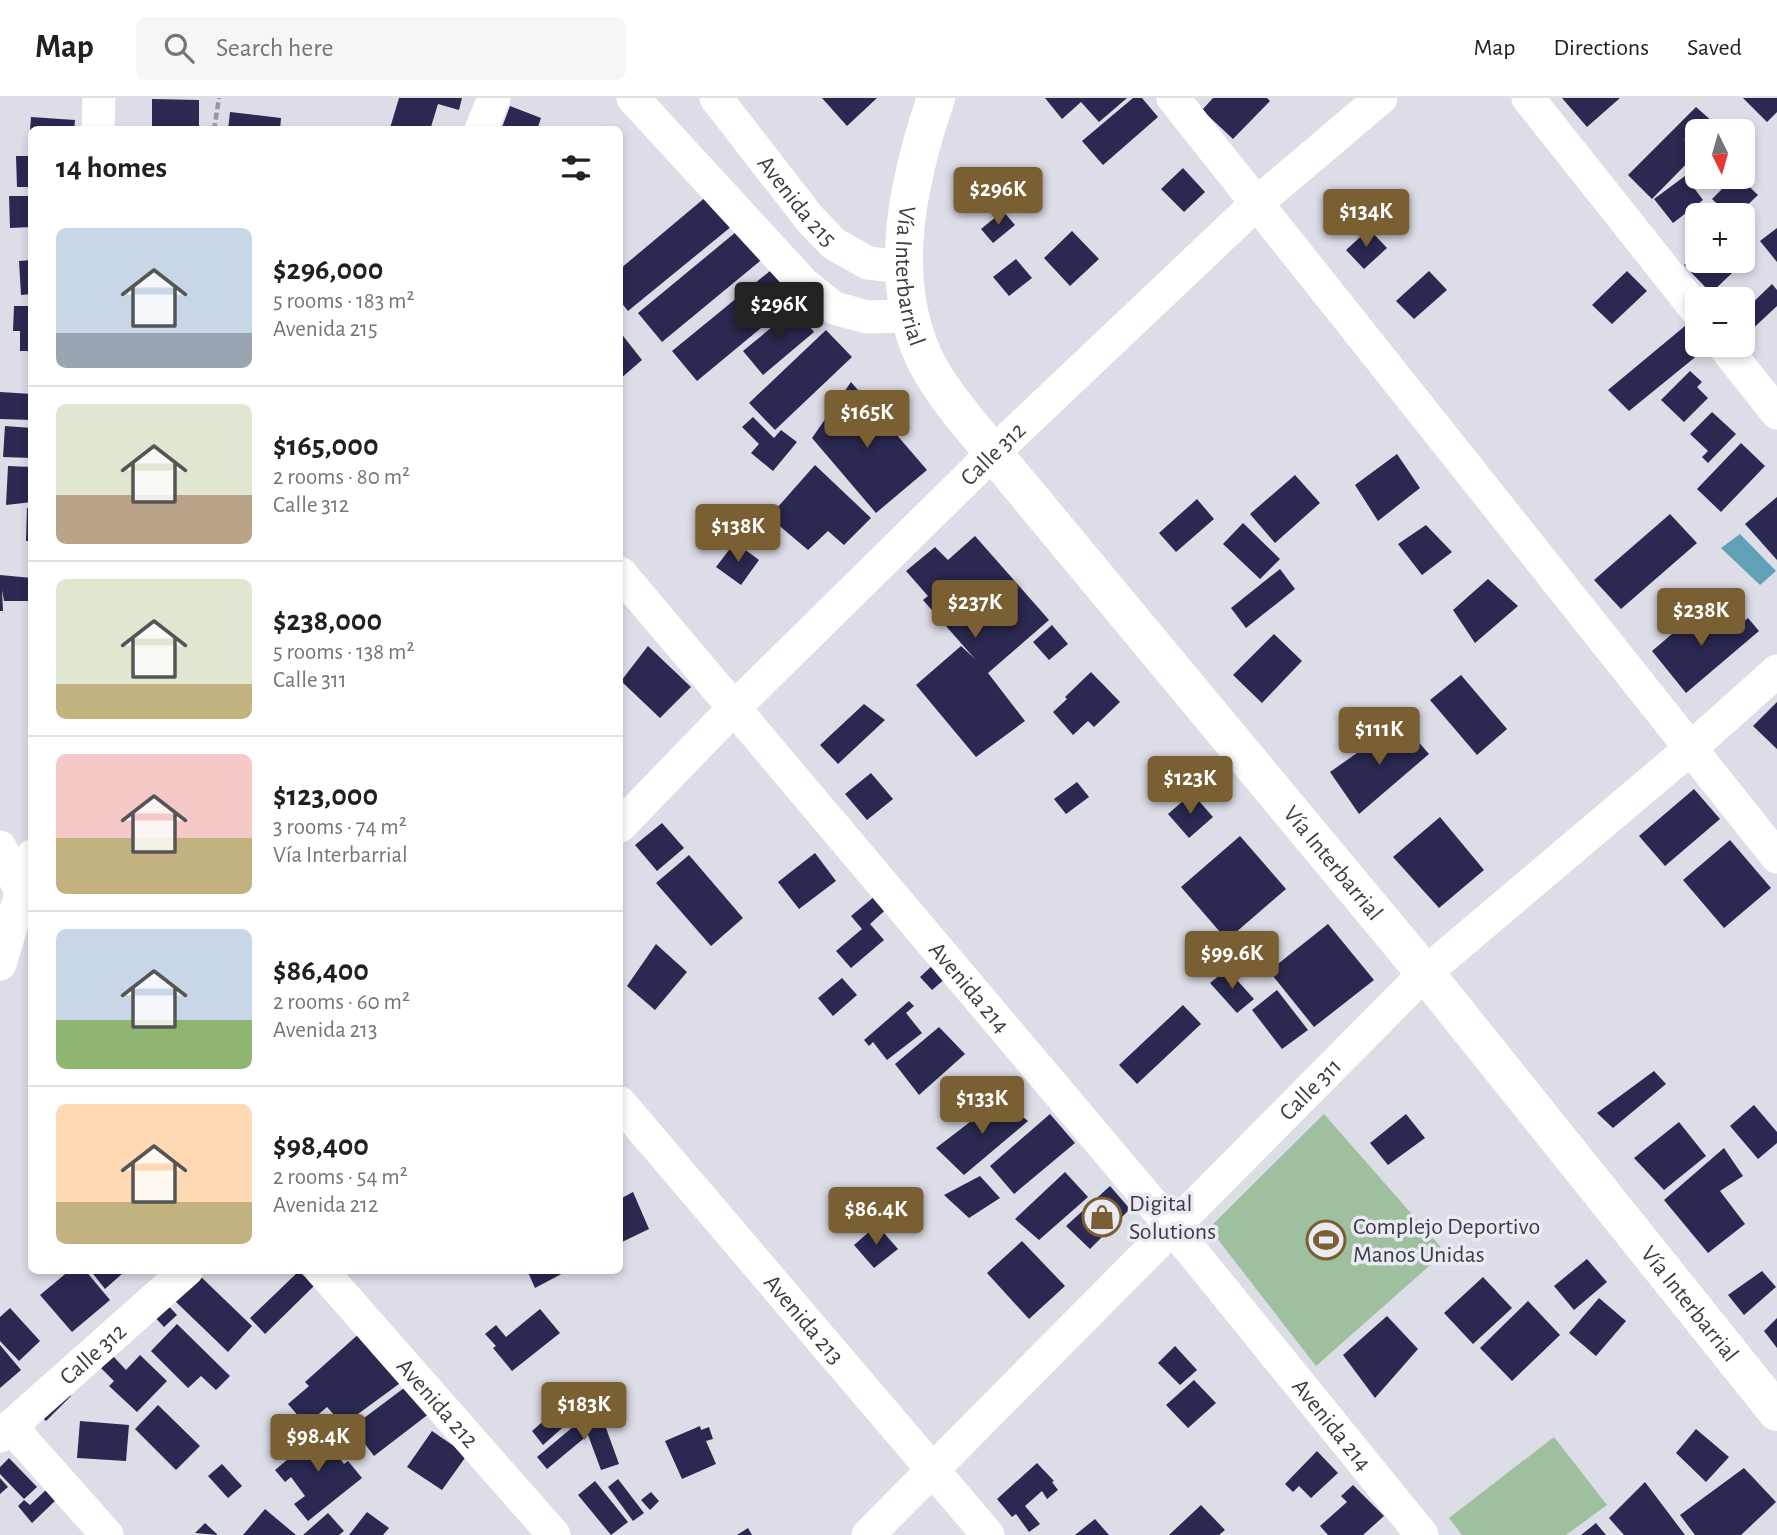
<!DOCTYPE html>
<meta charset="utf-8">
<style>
:root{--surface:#fff;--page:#f6f6f6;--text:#202124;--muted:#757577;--line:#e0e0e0;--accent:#795f31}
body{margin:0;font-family:"Alegreya Sans",sans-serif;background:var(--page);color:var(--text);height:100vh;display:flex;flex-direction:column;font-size:26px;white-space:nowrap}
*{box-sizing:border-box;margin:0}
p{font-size:23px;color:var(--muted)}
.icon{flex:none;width:38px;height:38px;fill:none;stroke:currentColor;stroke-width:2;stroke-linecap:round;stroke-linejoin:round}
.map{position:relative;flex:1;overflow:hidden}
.details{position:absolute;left:28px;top:28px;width:595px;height:1148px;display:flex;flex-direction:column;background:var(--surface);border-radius:10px;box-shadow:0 4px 10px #0003}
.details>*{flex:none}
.needle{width:46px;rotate:175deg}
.tools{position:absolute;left:1685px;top:21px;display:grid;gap:14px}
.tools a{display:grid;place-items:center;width:70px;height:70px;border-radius:10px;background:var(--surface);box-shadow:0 4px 10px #0003;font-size:35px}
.price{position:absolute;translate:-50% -60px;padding:0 16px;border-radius:7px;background:var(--accent);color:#fff;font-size:23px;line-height:46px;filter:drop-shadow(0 2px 4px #0008)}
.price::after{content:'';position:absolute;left:50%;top:42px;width:21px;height:16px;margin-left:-10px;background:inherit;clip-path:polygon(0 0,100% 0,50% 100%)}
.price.active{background:#222;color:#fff}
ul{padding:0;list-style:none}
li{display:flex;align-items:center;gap:21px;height:175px;padding:0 28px}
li+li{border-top:2px solid var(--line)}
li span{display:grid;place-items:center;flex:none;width:196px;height:140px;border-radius:10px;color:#555}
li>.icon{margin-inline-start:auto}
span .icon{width:84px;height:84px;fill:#fffc;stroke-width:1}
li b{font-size:30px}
h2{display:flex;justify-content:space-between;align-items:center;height:84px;padding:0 28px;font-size:30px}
header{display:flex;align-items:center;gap:42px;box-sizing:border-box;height:98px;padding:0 35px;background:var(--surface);border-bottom:2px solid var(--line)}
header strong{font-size:33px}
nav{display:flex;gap:38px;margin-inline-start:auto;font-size:24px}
.search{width:490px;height:63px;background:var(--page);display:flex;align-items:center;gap:18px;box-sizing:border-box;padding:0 24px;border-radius:10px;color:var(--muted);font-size:26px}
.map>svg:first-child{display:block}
.green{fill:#9fc09f}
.water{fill:#61a0b6}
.building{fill:#2b2851}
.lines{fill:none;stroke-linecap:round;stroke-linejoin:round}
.path{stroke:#97979f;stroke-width:4.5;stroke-dasharray:7 3.5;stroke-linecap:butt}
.minor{stroke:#fff;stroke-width:33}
.major{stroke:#fff;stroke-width:38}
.labels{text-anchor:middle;stroke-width:7;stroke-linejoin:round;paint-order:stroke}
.street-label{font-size:24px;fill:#3c3d41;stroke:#eaeaf5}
.poi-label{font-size:24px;fill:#3c3d41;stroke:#eaeaf5;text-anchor:start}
</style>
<header>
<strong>Map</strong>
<div class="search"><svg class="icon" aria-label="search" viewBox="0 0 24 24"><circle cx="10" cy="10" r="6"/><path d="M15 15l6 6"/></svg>Search here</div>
<nav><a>Map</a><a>Directions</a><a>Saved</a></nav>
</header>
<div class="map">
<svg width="1777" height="1437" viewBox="0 0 1777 1437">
<rect width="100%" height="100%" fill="#dddde8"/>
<path class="green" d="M1324 1016 1445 1154 1316 1268 1209 1130Z
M1554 1339 1607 1407 1566 1437H1462L1449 1420Z"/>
<path class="water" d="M1740 436 1776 473 1760 487 1721 450Z"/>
<path class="building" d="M399 0H462L459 12 438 6 430 32H396L390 30Z
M822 0H877L847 28Z
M1045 0H1127L1099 24 1081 4 1062 21Z
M1133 0H1142L1158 19 1103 67 1082 43Z
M1213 0H1267L1270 3 1233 41 1202 12Z
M1562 0H1620L1587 29Z
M1743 0H1777V14L1767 24Z
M152 1 199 2V32H152Z
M510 8 541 20 537 32H501Z
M1696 9 1721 31 1698 33V53L1683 40 1697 55 1652 101 1628 77Z
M230 14 281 20 280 32H228Z
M31 19 75 22 74 32H30Z
M16 58H32V89H17Z
M1183 70 1205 94 1184 114 1161 91Z
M1685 78 1703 102 1673 125 1654 101Z
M1734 79H1739L1758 97 1737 117H1729L1712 101Z
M9 98H32V129L10 130Z
M707 98 732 128 628 213 620 203V171Z
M1003 113 1015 127 993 145 981 131Z
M742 129 766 158 662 244 638 215Z
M1777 130V164L1760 143Z
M1369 131 1387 150 1364 171 1346 152Z
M1072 133 1099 161 1070 188 1044 160Z
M1743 153 1749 159 1711 195 1684 167 1698 154V163H1743Z
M1016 161 1032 180 1009 198 993 179Z
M32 162V196L21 197 19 163Z
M776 168 801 197 697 283 672 253Z
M1429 173 1447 192 1414 221 1396 203Z
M1627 173 1647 193 1612 226 1592 207Z
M1772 186 1777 192V208L1746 237 1743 233V214Z
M14 208H32V253H20V233H13Z
M795 210 814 234 763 277 743 253Z
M1685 228 1704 252 1629 313 1608 292Z
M826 232 852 259 775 332 749 305Z
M620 234 642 262 620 281Z
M1690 273 1702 284 1697 289 1708 300 1684 324 1661 302Z
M851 284 927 372 876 415 812 340Z
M0 294 32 296V322L0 321Z
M1712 314 1736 336 1708 365 1702 359 1708 353 1690 336Z
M753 319 774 340 781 332 797 344 773 373 751 355 759 346 742 329Z
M5 328 32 330V360L3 359Z
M1741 345 1765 368 1721 414 1697 391Z
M1397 356 1420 390 1378 423 1355 387Z
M815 367 871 420 844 447 828 433 808 452 769 419Z
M8 368 32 369V404L6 407Z
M1295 377 1320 405 1275 445 1250 416Z
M1777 399V462L1745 426Z
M1197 401 1214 421 1176 454 1159 435Z
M27 410H32V443H26Z
M1670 416 1697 445 1621 511 1594 482Z
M1243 425 1280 461 1260 481 1223 446Z
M1426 427 1452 454 1422 477 1398 446Z
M975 438 1049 522 988 575 1025 623 976 659 916 587 961 548 975 561 923 502 928 498 906 473 935 449 948 462Z
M735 444 759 462 741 487 716 469Z
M1280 471 1295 491 1246 530 1231 510Z
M0 477 32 480V503H4L2 492 3 513H0Z
M1488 481 1518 508 1475 545 1453 512Z
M1705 508 1729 536 1748 520 1759 533 1686 595 1652 553Z
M1052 527 1068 546 1049 562 1033 544Z
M1274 536 1302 563 1262 605 1233 577Z
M648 548 691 589 660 620 621 583Z
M1091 574 1120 604 1094 629 1088 623 1073 637 1053 614 1067 601 1065 599Z
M1461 577 1507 631 1477 657 1430 602Z
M1777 604V651L1753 628Z
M864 606 885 622 838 666 820 647Z
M1401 624 1429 656 1359 716 1330 674Z
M871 675 893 701 867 722 845 696Z
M1077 684 1089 699 1066 716 1054 701Z
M1694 691 1720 721 1665 768 1639 738Z
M1192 695 1213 719 1189 740 1168 716Z
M1440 719 1484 772 1439 810 1393 759Z
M662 725 684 750 657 773 635 747Z
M1240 738 1286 791 1227 842 1181 789Z
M1730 742 1771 790 1724 830 1683 782Z
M815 755 836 783 799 811 778 784Z
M689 757 743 820 711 848 656 785Z
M881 793 893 805 870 826 884 842 851 870 836 853 862 831 851 818Z
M1328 826 1374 882 1314 929 1269 873Z
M656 846 687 874 655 912 627 888Z
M934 866 946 880 932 892 920 879Z
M1227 871 1254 901 1237 915 1210 885Z
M842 880 857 897 833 918 818 900Z
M1277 892 1308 932 1282 951 1252 912Z
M909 903 914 908 906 915 922 935 887 962 873 944 869 948 864 942Z
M1183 907 1201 926 1137 986 1119 967Z
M939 929 965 956 919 997 895 966Z
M1654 973 1666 986 1613 1030 1597 1015Z
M1000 1001 1028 1023 964 1077 936 1050Z
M1754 1007 1777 1034V1045L1758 1061 1730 1028Z
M1050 1016 1075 1045 1014 1096 990 1068Z
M1406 1016 1425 1040 1388 1067 1370 1045Z
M1679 1024 1706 1058 1664 1092 1634 1060Z
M1724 1050 1743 1078 1720 1093 1745 1126 1708 1155 1664 1102Z
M1065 1074 1088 1099 1039 1142 1015 1121Z
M980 1078 1000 1100 969 1120 944 1097Z
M1110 1088 1130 1111 1090 1151 1066 1128Z
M633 1094 649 1131 620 1145V1101Z
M877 1127 898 1151 874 1170 854 1147Z
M1022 1143 1065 1188 1029 1221 987 1175Z
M1587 1161 1607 1184 1574 1212 1554 1188Z
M70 1172H85L110 1202 72 1234 40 1197Z
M90 1172H121L123 1175 105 1191Z
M527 1172H569L535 1190Z
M299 1173 314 1188 265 1236 250 1220Z
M1762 1173 1776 1189 1744 1217 1728 1197Z
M199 1177 252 1228 228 1254 174 1202Z
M1483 1179 1512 1210 1473 1246 1444 1215Z
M1599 1200 1626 1223 1596 1258 1569 1235Z
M164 1203 177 1217 164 1229 151 1215Z
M1528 1203 1560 1237 1512 1283 1480 1250Z
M10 1210 40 1243 19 1263 0 1243V1219Z
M540 1211 560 1235 512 1273 493 1250 496 1248 485 1236 496 1227 506 1239Z
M1387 1218 1418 1251 1375 1300 1343 1257Z
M1777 1220V1250L1764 1233Z
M177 1226 230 1278 216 1292 201 1278 188 1290 151 1253Z
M361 1234 403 1283 343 1327 327 1309 306 1327 288 1306 309 1288 305 1284Z
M0 1247 21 1272 0 1290Z
M1175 1248 1197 1272 1180 1287 1158 1265Z
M140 1257 167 1283 137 1314 109 1288 114 1283 101 1270 113 1258 126 1272Z
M1194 1282 1216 1305 1188 1330 1166 1307Z
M408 1287 430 1315 374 1358 352 1329Z
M65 1291 71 1298 46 1323 40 1317Z
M158 1307 200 1348 176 1372 135 1331Z
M598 1308 619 1366 601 1372 588 1337 547 1371 537 1359Z
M557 1311 569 1324 543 1347 532 1333Z
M80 1323 129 1327 126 1363 77 1360Z
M700 1328 701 1332 709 1329 713 1341 706 1343 716 1366 682 1381 665 1343Z
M325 1330 336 1342 330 1347 344 1366 348 1363 362 1380 308 1423 294 1406 305 1398 291 1379 285 1384 275 1372Z
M1696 1331 1729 1359 1706 1384 1676 1355Z
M432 1333 467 1357 442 1392 407 1369Z
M1317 1353 1338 1375 1311 1400 1299 1388 1293 1394 1285 1386Z
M9 1360 37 1389 24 1401 0 1376V1369Z
M1037 1365 1054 1383 1052 1384 1058 1392 1047 1401 1042 1393 1025 1408 1040 1426 1029 1434 1016 1416 1012 1419 997 1401Z
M222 1366 242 1388 228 1400 208 1378Z
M1744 1370 1776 1404 1741 1437H1695L1680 1417Z
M0 1380 8 1389 0 1396Z
M618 1381 644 1415 633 1423 608 1389Z
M595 1383 628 1424 611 1437 578 1397Z
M1645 1384 1685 1437H1624L1609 1420Z
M1353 1387 1384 1418 1363 1437H1328L1320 1428 1347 1404 1341 1398Z
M47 1391 57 1401 32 1425 18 1408 24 1402 30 1407Z
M651 1394 659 1403 650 1412 641 1402Z
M1201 1407 1225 1432 1219 1437H1169Z
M265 1411 296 1437H243Z
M367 1414 389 1430 383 1437H349Z
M328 1415 344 1433 339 1437H303Z
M1095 1421 1109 1437H1075Z
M205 1425 218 1437 195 1435Z
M1596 1425 1606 1437H1581Z
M748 1430 752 1437H737Z"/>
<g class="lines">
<path class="path" d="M214 32 219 0"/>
<g class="minor">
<path d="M633 0 803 185 834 210 867 219 910 218"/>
<path id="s1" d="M716 0 810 121 834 146 868 165 904 169"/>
<path d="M1173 0 1777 759"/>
<path d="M1528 0 1698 214"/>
<path d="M98 32 99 0"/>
<path d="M481 32 494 0"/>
<path d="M1723 247 1777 315"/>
<path id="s2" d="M620 475 1172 1129 1422 1437"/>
<path id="s3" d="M620 728 734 610 993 355 1257 105 1381 0"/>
<path d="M0 749 21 794"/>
<path d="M0 866 32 758"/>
<path id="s4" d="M620 1005 988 1437"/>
<path id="s5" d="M321 1172 554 1437"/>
<path d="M11 1329 107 1437"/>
<path id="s6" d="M0 1338 187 1172"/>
<path id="s7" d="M868 1437 1425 875 1691 650 1777 573"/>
</g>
<path class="major" id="s8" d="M936 0C909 80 887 174 922 255 937 290 969 325 993 355L1425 875 1777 1314"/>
</g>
<defs>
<symbol id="shop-ring" viewBox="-11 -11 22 22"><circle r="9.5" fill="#eaeaf5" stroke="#795f31" stroke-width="1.5"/><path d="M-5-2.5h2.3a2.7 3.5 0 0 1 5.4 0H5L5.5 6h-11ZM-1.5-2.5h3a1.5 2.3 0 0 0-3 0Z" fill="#795f31"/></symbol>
<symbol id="stadium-ring" viewBox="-11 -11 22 22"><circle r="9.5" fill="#eaeaf5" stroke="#795f31" stroke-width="1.5"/><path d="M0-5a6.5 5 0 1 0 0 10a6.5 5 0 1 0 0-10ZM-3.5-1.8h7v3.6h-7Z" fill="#795f31"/></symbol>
</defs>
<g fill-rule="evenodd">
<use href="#shop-ring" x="1080" y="1097" width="44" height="44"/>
<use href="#stadium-ring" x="1304" y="1120" width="44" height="44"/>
</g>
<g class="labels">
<g class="street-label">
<text dy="8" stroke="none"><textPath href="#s1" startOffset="131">Avenida 215</textPath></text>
<text dy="8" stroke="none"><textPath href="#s8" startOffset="182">Vía Interbarrial</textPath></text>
<text dy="8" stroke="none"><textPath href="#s3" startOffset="527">Calle 312</textPath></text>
<text dy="8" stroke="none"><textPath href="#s8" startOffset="917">Vía Interbarrial</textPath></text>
<text dy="8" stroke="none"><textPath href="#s2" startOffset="542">Avenida 214</textPath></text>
<text dy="8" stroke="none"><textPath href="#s7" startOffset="628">Calle 311</textPath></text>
<text dy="8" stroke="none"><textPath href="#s8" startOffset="1484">Vía Interbarrial</textPath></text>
<text dy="8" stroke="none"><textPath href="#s4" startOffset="284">Avenida 213</textPath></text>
<text dy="8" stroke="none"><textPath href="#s6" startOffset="124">Calle 312</textPath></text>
<text dy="8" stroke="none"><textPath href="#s5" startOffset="177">Avenida 212</textPath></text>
<text dy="8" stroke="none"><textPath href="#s2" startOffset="1110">Avenida 214</textPath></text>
</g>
<g class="poi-label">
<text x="1129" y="1113">Digital<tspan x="1129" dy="28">Solutions</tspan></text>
<text x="1353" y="1136">Complejo Deportivo<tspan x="1353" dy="28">Manos Unidas</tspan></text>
</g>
</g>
</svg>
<div class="tools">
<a><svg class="needle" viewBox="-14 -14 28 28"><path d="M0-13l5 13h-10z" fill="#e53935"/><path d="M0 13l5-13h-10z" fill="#757577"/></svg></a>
<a>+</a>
<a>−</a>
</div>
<b class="price" style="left:998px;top:129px">$296K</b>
<b class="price" style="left:1366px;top:151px">$134K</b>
<b class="price active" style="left:779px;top:244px">$296K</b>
<b class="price" style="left:867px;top:352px">$165K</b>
<b class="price" style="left:738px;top:466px">$138K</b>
<b class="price" style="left:975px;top:542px">$237K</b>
<b class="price" style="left:1701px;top:550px">$238K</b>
<b class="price" style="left:1379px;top:669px">$111K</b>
<b class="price" style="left:1190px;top:718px">$123K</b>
<b class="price" style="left:1232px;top:893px">$99.6K</b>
<b class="price" style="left:982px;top:1038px">$133K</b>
<b class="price" style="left:876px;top:1149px">$86.4K</b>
<b class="price" style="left:584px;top:1344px">$183K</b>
<b class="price" style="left:318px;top:1376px">$98.4K</b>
<section class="details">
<h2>14 homes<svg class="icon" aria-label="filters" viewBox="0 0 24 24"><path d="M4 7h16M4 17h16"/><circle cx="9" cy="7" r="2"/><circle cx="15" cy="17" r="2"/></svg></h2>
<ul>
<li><span style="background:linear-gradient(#c9d6e8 75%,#9aa5b1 0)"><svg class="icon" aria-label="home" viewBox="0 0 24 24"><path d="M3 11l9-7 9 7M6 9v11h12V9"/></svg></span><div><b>$296,000</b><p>5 rooms · 183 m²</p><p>Avenida 215</p></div></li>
<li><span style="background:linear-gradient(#dfe7d0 65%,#b9a48a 0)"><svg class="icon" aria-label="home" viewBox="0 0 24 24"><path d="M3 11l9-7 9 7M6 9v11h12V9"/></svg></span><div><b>$165,000</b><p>2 rooms · 80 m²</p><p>Calle 312</p></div></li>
<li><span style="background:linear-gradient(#dfe7d0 75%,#c2b280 0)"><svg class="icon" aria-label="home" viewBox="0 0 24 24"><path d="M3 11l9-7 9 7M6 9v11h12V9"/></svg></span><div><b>$238,000</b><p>5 rooms · 138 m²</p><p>Calle 311</p></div></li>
<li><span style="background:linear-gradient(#f6c9c9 60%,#c2b280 0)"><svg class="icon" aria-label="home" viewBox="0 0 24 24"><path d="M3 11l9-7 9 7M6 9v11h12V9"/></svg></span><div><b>$123,000</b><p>3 rooms · 74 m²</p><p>Vía Interbarrial</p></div></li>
<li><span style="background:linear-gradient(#c9d6e8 65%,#8fb573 0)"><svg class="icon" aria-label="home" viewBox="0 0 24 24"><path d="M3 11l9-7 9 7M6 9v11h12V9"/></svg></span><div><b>$86,400</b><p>2 rooms · 60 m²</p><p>Avenida 213</p></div></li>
<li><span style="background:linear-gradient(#ffd9b3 70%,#c2b280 0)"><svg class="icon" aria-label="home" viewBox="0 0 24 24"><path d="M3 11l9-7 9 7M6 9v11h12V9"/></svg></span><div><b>$98,400</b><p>2 rooms · 54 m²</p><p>Avenida 212</p></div></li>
</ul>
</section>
</div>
